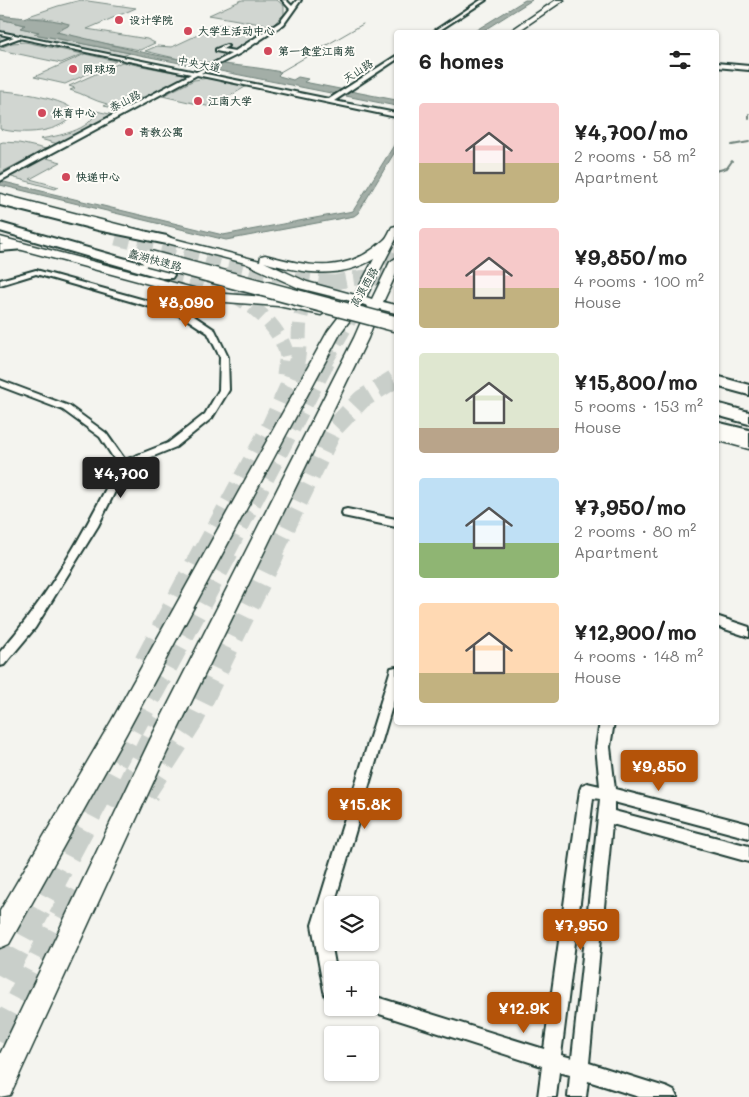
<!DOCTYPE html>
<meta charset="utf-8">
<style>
:root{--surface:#fff;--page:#f2f2f2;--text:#222;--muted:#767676;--accent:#b45309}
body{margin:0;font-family:Mali,"LXGW WenKai TC",sans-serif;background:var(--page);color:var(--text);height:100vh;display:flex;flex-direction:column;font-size:19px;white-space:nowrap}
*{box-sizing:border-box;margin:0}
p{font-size:16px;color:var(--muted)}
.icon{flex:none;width:28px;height:28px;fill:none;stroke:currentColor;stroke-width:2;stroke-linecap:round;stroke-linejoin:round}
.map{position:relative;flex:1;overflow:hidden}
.side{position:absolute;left:394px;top:30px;width:325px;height:695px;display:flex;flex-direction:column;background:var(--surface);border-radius:5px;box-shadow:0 1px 4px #0004}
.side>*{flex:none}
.buttons{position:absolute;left:324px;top:896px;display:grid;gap:10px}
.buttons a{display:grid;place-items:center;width:55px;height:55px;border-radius:5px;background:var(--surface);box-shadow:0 1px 4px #0004;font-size:25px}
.price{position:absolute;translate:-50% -42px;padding:0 11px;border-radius:5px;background:var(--accent);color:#fff;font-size:16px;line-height:32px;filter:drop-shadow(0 1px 2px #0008)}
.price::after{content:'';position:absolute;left:50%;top:30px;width:15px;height:11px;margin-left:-8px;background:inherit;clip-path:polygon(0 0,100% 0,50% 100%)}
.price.on{background:#222;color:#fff}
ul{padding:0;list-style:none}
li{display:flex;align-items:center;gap:15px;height:125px;padding:0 25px}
li span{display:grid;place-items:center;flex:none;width:140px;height:100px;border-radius:5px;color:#555}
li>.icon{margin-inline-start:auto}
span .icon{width:60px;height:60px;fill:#fffc;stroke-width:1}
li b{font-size:21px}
h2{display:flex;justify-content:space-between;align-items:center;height:60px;padding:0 25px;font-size:21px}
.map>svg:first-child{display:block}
.green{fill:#d1d6d1;stroke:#788a82}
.water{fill:#a3aea7;stroke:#6e8179}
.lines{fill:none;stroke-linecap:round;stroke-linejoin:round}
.stream-far1{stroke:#6e8179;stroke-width:1}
.stream{stroke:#6e8179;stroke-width:2}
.highway-tunnel-far3{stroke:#c9cfca;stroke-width:15;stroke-dasharray:15 8;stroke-linecap:butt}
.highway-tunnel-far2{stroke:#c9cfca;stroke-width:19;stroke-dasharray:19 9;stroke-linecap:butt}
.highway-tunnel-far1{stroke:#c9cfca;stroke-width:24;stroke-dasharray:24 12;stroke-linecap:butt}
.highway-tunnel{stroke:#c9cfca;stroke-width:31;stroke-dasharray:31 15;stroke-linecap:butt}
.street-casing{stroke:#1f3d34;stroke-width:4}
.secondary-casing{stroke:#1f3d34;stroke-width:4}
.primary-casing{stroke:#1f3d34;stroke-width:3}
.highway-casing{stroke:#1f3d34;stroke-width:4}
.street{fill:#fdfcf7;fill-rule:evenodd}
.secondary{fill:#fdfcf7;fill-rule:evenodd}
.primary{fill:#fdfcf7;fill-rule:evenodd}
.highway{fill:#fdfcf7;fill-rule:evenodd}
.highway-bridge-casing{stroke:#1f3d34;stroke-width:18;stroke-linecap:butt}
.highway-bridge{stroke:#fdfcf7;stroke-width:15}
.poi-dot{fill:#d1495b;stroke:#fdfcf7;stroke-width:2}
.labels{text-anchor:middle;stroke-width:4;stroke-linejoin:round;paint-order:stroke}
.far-poi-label{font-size:11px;font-weight:bold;fill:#1f3d34;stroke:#fdfcf7;text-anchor:start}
.far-street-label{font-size:11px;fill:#1f3d34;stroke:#fdfcf7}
</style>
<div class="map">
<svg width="749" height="1097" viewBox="0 0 749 1097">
<rect width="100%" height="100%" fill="#f4f4ef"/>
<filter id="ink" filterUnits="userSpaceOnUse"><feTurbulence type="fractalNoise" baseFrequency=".02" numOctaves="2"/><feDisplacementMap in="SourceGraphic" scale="10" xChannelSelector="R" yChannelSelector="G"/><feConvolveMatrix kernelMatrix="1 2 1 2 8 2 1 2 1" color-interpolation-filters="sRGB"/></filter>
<g filter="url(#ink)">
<path class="green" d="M81 0 136 8 87 29 147 39 155 43 140 50 97 42 56 32 63 22H52L44 18H23L58 6Z
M242 0H277L284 6V14L272 26 209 15Z
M0 19 26 25 21 28 40 32 35 34 130 53 123 56 18 35 0 42Z
M221 24 268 32 217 64 179 59 145 51 157 46 172 47Z
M25 42 83 54 61 63 0 50V48L12 43Z
M85 54 116 61 65 84 34 77Z
M122 62 183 74 187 76 123 110 104 106 107 104C94 101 84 94 70 90L75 88 69 86Z
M208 78 247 86 211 107 162 96 194 80Z
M0 91C15 91 68 99 75 112 62 134 22 135 0 129Z
M96 111 114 115 58 144 40 139C57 136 91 131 96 111Z
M3 142 19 143 46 149 0 173V143Z
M43 157 61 162 30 179 59 187 55 189 8 176Z"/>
<path class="water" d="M525 0H532L481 32H473Z
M0 15C24 19 47 17 69 24L68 26 56 32C97 40 137 53 179 59 213 64 247 65 281 72L278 75 279 76 293 80 298 77 308 79 304 82 396 100V106L34 34 39 32 20 28 25 25 0 19Z
M396 142V150L358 213 354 216 226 240 0 185V181L223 235 353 211Z"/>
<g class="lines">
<path class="stream-far1" d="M280 72 363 24"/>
<path class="stream" d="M749 114V119
M732 145 749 142
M716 171 727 168 732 161"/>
<path class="highway-tunnel-far3" d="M116 238 253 271 336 283
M167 275C181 277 195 279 209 284 242 295 284 324 288 362
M379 287 396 251
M297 362C301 346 297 328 302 312 313 277 364 276 394 277
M325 362 357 306"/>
<path class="highway-tunnel-far2" d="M286 375 288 361
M203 552 271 426 291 382 298 361
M226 552 326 361
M274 552 334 428 362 399 396 378"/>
<path class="highway-tunnel-far1" d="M146 662 204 551
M98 793 227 551
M125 793 161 720
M144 793 192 719 274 551"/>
<path class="highway-tunnel" d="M144 793 145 791
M117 809 126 791
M0 976 98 791
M0 1042 78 891"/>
<defs>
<path id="street" d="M282 0H286L292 6 297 0H301L284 24 239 54 201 73 329 99 396 56V60L334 101 396 113V117L197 75 0 181V176L39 154 191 74 19 38 0 45V42L14 37 0 34V32L196 72 231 54 216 51V49L226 45 228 46 223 49 235 51 280 22 290 9Z
M481 0H486L437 32H433Z
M716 63 749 66V70L716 67Z
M36 270 188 312 215 330 228 357 229 390 212 418 176 447 127 467 98 526 35 628 4 665 0 666V652C49 596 85 531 118 465L100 437 63 410 0 386V380L69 406 106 433 125 460 168 443 205 414 219 390 220 357 208 333 182 316 36 274 0 285V280Z
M347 509 396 519V527L343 516 342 513 343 510Z
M716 616 749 627V637L716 626Z
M396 667V693L328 925 336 970H332V999L326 997 324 991 312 925 390 672 391 668Z
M600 722H614L610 747 615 789 749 824V838L614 802V811L749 846V862L612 824 589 1063 668 1088 674 1091 677 1097H639L588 1081 586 1097H568L570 1075 559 1072 556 1097H538L542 1066 370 1011 363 1008H370V995L544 1049 580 790 582 785 587 783 600 786 596 747ZM593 798 600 799 572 1058 561 1055Z"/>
<path id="secondary" d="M20 244 25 247 24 249 0 251V245Z"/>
<path id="primary" d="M556 0H564L517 32H509Z
M0 194 260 261 261 256 265 255C311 267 346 275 384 240 388 237 390 230 392 227L396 226V239L366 297 372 299 390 262 396 258V274L383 302 396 305V313L379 309 368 338 167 752 10 1095 0 1097V1054L151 738 354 338 368 306 362 304 341 332 126 734 9 944 0 948V911L112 720 328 331 351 301 299 288 245 263 0 200ZM374 259 355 295 307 282 264 262C302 273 338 280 374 259Z
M0 237 212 293 278 298 326 308 327 311 321 315 278 306 212 301 0 244Z
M716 430 749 439V449L716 440Z"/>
<path id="highway" d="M0 197 98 222 167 236 174 240 167 244 98 230 0 205Z
M0 223 172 272 174 275 172 278H162L0 231Z
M716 376 749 385V395L716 386Z
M716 403 749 412V424L716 415Z
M716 422 749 430V442L716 434Z"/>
</defs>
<use href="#street" class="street-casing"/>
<use href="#secondary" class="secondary-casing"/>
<use href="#primary" class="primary-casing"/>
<use href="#highway" class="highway-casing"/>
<use href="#street" class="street"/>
<use href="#secondary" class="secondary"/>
<use href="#primary" class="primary"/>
<use href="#highway" class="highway"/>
<defs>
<path id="highway-bridge" d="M148 258 396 324"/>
</defs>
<use href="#highway-bridge" class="highway-bridge-casing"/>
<use href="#highway-bridge" class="highway-bridge"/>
</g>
</g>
<g class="poi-dot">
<circle cx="119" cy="20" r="5"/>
<circle cx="188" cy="31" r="5"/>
<circle cx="268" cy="51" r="5"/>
<circle cx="73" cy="69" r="5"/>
<circle cx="198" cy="101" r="5"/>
<circle cx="42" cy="113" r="5"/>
<circle cx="129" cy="132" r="5"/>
<circle cx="66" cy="177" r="5"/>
</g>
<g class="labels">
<g class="far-poi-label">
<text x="129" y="24">设计学院</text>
<text x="198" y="35">大学生活动中心</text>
<text x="278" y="55">第一食堂江南苑</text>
<text x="83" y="73">网球场</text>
<text x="208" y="105">江南大学</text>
<text x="52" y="117">体育中心</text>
<text x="139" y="136">青教公寓</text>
<text x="76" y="181">快递中心</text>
</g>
<g class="far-street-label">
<text transform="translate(199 64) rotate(11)" y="4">中央大道</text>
<text transform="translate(358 71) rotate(-33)" y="4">天山路</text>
<text transform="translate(125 101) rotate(-27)" y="4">泰山路</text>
<text transform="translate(155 260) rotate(15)" y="4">蠡湖快速路</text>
<text transform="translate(364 287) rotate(-60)" y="4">高浪西路</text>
</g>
</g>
</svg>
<div class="buttons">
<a><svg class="icon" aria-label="layers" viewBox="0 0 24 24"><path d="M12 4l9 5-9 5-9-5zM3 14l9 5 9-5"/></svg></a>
<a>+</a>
<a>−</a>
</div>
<b class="price" style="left:186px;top:328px">¥8,090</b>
<b class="price on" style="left:121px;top:499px">¥4,700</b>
<b class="price" style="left:659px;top:792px">¥9,850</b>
<b class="price" style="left:365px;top:830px">¥15.8K</b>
<b class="price" style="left:581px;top:951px">¥7,950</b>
<b class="price" style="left:524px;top:1034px">¥12.9K</b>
<section class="side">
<h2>6 homes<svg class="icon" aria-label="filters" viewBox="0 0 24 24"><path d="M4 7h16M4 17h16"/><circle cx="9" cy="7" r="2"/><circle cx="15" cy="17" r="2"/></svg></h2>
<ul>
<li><span style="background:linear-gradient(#f6c9c9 60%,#c2b280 0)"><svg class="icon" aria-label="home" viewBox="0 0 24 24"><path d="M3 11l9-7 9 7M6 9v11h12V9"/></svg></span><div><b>¥4,700/mo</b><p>2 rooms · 58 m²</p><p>Apartment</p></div></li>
<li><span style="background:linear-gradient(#f6c9c9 60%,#c2b280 0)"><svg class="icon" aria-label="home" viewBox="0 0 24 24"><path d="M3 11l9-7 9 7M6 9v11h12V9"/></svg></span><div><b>¥9,850/mo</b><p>4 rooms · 100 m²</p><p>House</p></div></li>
<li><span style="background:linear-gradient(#dfe7d0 75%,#b9a48a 0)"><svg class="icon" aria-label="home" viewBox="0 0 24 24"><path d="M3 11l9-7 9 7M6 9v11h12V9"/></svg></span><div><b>¥15,800/mo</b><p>5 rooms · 153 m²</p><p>House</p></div></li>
<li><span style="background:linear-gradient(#bfe0f5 65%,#8fb573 0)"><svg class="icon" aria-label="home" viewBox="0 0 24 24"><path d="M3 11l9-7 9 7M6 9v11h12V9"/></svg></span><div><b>¥7,950/mo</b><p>2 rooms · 80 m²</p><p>Apartment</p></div></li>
<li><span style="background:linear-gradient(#ffd9b3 70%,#c2b280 0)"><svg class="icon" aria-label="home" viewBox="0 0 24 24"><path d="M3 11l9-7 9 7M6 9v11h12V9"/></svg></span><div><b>¥12,900/mo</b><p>4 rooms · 148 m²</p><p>House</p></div></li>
</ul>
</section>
</div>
